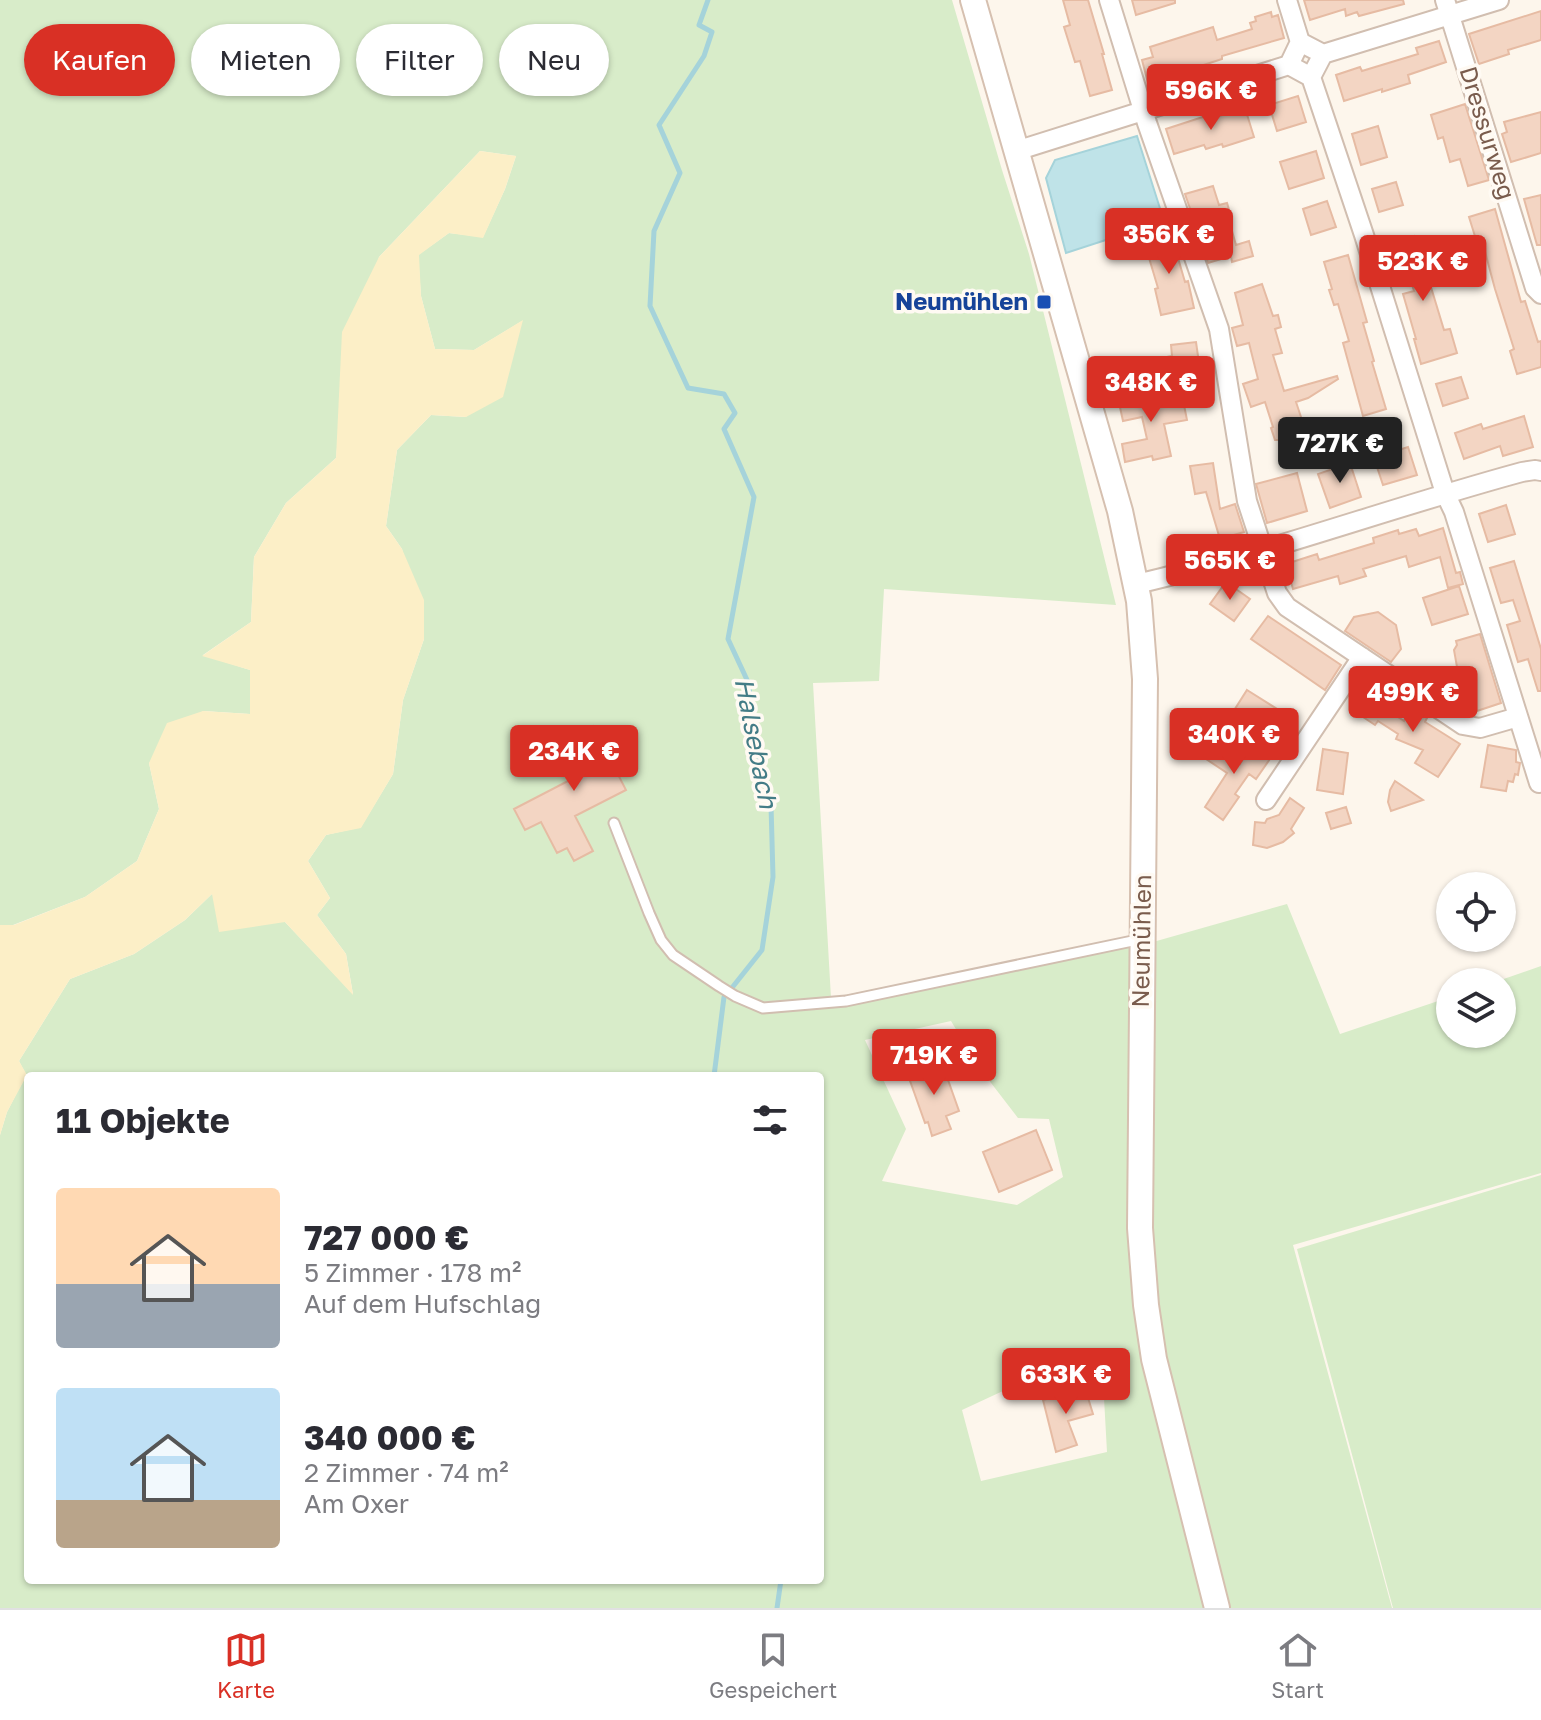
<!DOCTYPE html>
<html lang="de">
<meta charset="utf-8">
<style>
:root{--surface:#fff;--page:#f7f7f7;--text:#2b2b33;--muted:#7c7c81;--line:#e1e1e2;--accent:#d93025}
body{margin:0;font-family:"Golos Text",sans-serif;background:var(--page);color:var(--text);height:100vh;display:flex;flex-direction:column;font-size:30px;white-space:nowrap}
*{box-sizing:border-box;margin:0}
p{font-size:26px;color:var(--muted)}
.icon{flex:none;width:44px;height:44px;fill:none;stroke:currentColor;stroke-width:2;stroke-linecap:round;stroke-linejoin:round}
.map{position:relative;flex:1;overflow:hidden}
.panel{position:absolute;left:24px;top:1072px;width:800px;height:512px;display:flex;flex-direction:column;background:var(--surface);border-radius:8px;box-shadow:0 2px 6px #0004}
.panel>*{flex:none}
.top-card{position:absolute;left:24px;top:24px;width:800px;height:72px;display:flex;gap:16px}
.controls{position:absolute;left:1436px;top:872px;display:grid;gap:16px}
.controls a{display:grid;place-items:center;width:80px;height:80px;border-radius:50%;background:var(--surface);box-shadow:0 2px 6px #0004;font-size:40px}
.price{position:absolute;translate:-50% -68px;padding:0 18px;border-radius:8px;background:var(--accent);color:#fff;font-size:26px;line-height:52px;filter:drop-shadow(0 2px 4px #0008)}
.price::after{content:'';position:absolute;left:50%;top:48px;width:24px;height:18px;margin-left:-12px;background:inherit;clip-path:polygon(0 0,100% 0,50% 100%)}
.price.active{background:#222;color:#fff}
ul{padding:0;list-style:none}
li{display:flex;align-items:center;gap:24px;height:200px;padding:0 32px}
li span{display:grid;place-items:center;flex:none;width:224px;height:160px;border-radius:8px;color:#555}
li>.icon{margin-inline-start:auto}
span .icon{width:96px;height:96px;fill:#fffc;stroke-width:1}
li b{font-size:34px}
h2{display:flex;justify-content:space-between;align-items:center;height:96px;padding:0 32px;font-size:34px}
.chip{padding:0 28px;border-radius:36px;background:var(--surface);box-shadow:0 2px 6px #0004;font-size:28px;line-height:72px}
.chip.active{background:var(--accent);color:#fff}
.tab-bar{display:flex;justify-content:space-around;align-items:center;height:112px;border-top:2px solid var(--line);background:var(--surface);font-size:22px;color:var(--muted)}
.tab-bar a{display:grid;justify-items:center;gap:4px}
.tab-bar .active{color:var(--accent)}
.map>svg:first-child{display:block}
.green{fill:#d8ecc9;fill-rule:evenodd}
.sand{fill:#fcefc7}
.water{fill:#bfe3e8;stroke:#a5d3da;stroke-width:2}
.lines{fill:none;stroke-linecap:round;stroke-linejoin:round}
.stream{stroke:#a5d3da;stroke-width:5}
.building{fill:#f3d5c3;stroke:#e6bba3;stroke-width:2}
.lane-casing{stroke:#d1beb0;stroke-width:13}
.street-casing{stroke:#d1beb0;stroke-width:22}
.secondary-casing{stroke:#d6c0b0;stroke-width:28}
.lane{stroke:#fff;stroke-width:9}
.street{stroke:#fff;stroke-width:18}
.secondary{stroke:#fff;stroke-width:24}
.transit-dot{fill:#1a4fb4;stroke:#fffaf3;stroke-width:3}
.labels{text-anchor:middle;stroke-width:7;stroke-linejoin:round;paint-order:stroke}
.street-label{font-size:24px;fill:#7a5c4d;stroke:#fffaf3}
.transit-label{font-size:24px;font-weight:bold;fill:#164399;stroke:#fffaf3;text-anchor:end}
.water-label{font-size:26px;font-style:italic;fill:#437c86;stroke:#fffaf3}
</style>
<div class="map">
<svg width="1541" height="1608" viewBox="0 0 1541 1608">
<rect width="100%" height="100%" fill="#fdf6ec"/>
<path class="green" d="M0 0H952L1002 170 1029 254 1116 605 884 589 879 681 813 683 831 998 1122 938 1146 944 1287 904 1340 1034 1450 997V1034H1502V982H1495L1541 966V1173L1293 1245 1392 1608H0V1135L7 1112 26 1075 19 1061 70 979 134 954 185 920 213 893 285 922 353 994 346 954 317 915 330 898 308 861 326 835 361 827 393 774 403 700 424 639 402 549 386 526 397 450 431 415 466 417 522 321 474 350 435 349 421 296 418 255 449 233 483 237 505 189 516 156 480 151 379 257 338 437 336 458 286 503 254 557 251 622 203 655 250 670V714L203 711 149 763 159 809 137 861 85 897 13 925H0ZM951 1021 978 1066 1018 1118 1049 1119 1063 1177 1017 1205 882 1181 906 1129 865 1040ZM28 1076H820V1580H28ZM1102 1362 1107 1452 981 1481 962 1410 1050 1369 1054 1382Z
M1541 1175V1608H1393L1297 1249Z"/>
<path class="sand" d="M480 151 516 156 505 189 483 238 449 233 419 255 421 296 435 349 474 350 523 320 503 397 466 417 431 415 397 450 386 526 402 549 424 600V639L403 700 393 774 361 828 326 835 308 861 330 898 317 915 346 954 353 995 285 922 219 932 212 894 185 920 134 954 70 979 19 1061 27 1075 7 1112 0 1135V925H14L85 897 137 861 159 809 149 763 167 723 203 711 250 714V670L202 656 251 622 254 557 286 503 336 458 342 332 379 257Z"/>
<path class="water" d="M1137 136 1164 221 1066 253 1046 178 1055 160Z"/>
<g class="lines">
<path class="stream" d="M708 0 699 25 712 32 704 56 659 125 680 173 654 231 650 306 688 388 724 394 735 413 724 429 754 497 728 639 748 682 760 760 771 805 773 877 762 950 731 989
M714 1076 724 997
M777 1608 781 1580"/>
</g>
<path class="building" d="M1063 0H1088L1104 54H1102L1112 90 1090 96 1080 61 1075 62 1064 27 1070 25Z
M1132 0H1175V3L1136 15Z
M1304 0H1403L1404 4 1359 16 1357 12 1346 16 1345 9 1310 20Z
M1541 11V40L1508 50 1509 54 1479 64 1469 34Z
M1271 12 1272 17 1278 15 1284 38 1222 56V59L1148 83 1142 60 1153 57 1150 47 1213 27 1217 40 1252 29 1250 23 1256 21 1255 17Z
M1439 41 1446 62 1408 75 1410 83 1382 92V89L1344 101 1336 75 1360 67 1362 71 1418 54 1416 48Z
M1298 96 1306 122 1277 131 1269 105Z
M1465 104 1489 180 1468 186 1460 159 1450 162 1443 137 1438 139 1431 115Z
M1245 108 1254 137 1223 147 1222 144 1206 149 1204 145 1174 154 1166 129 1215 113 1216 117Z
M1541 112V153L1511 162 1502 134 1507 132 1504 122Z
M1378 126 1387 157 1361 165 1352 134Z
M1316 151 1324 178 1289 189 1280 162Z
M1396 182 1403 205 1379 212 1372 189Z
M1213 186 1219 205 1227 203 1231 216 1228 217 1236 245 1249 241 1253 256 1232 262 1231 256 1208 263 1196 219 1194 220 1185 194Z
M1541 195V245H1537L1524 199Z
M1327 201 1336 227 1311 235 1303 209Z
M1495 209 1521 302 1525 301 1538 342 1541 341V367L1517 374 1510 351 1514 349 1495 289 1483 244 1478 246 1469 217Z
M1171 234 1185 282 1188 281 1194 308 1161 315 1155 289 1158 288 1144 241Z
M1414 236 1422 262 1436 258 1439 271 1427 274 1444 330 1450 329 1457 353 1421 364 1414 339H1416L1403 294 1414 291 1407 269 1397 272 1389 244Z
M1348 255 1367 322 1363 323 1374 361 1372 362 1386 409 1363 416 1343 343 1349 341 1338 304 1334 305 1329 290 1332 289 1324 262Z
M1262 284 1273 316 1278 315 1281 327 1275 329 1282 353 1273 355 1284 391 1337 376 1338 379 1308 398 1296 402 1306 432 1278 440H1275L1271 428 1273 427 1265 402 1251 407 1243 384 1258 379 1249 343 1237 346 1232 328 1243 325 1235 293Z
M1196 342 1201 377 1175 380 1174 374 1163 375 1161 358 1172 356 1171 345Z
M1461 377 1468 398 1443 406 1436 384Z
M1144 392 1146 403 1182 395 1187 420 1164 424 1171 456 1153 460 1152 456 1125 462 1122 444 1147 439 1142 417 1123 421 1118 398Z
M1524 416 1533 447 1503 456 1500 446 1464 459 1455 433 1481 424 1483 429Z
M1408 447 1417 475 1383 485 1374 458Z
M1213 463 1220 509 1235 504 1244 532 1220 539 1206 492 1195 494 1190 466Z
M1350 463 1361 497 1330 508 1318 474Z
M1297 473 1307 511 1267 523 1256 484Z
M1506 505 1515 534 1488 542 1479 514Z
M1443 528 1456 573 1460 572 1463 584 1448 588 1440 557 1409 567 1406 556 1363 569 1366 576 1340 584 1338 576 1293 589 1286 564 1317 554 1319 560 1374 543 1373 538 1398 530 1399 534 1416 529 1419 536Z
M1514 561 1541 649V691H1538L1528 659 1518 662 1507 625 1520 621 1513 600 1501 603 1490 568Z
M1226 582 1250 599 1234 621 1210 604Z
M1459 586 1468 614 1432 625 1423 598Z
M1378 612 1396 625 1401 649 1391 662 1345 631 1354 617Z
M1268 616 1341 665 1325 690 1251 639Z
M1480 634 1501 703 1474 712 1457 667 1454 650 1457 645 1456 641Z
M1247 690 1282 712 1269 734 1233 712Z
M1365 695 1404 721 1409 708 1428 716 1425 722 1460 744 1438 777 1415 763 1423 750 1396 739 1398 734 1378 721 1375 725 1354 711Z
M593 726 626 790 575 816 593 851 574 861 567 848 557 853 541 822 525 830 514 809 570 780 553 747Z
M1253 743 1272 756 1256 779 1249 774 1235 794 1239 797 1223 820 1205 807 1227 773 1203 757 1211 744 1240 764Z
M1488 745 1516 750V762L1520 763 1518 775 1515 774 1513 782 1508 781 1506 791 1481 787Z
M1323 749 1348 753 1343 794 1317 790Z
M1395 781 1423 800 1391 811 1388 802 1390 790Z
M1290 798 1304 808 1291 829 1294 833 1283 842 1267 848 1253 845 1255 822 1265 823 1267 819 1279 815Z
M1346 807 1351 823 1331 829 1326 813Z
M942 1063 959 1111 946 1116 951 1129 932 1136 928 1122 925 1123 908 1075Z
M1036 1130 1052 1170 999 1192 983 1152Z
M1085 1388 1093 1414 1068 1421 1077 1445 1056 1452 1043 1400Z"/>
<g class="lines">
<defs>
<path id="lane" d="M614 823 649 913 661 940 673 955 719 986 735 996 763 1008 846 1001 1142 939"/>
<path id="street" d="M1109 0 1147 123 1219 329 1247 501 1277 593 1287 607 1463 725 1480 728 1518 717
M1287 0 1300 42
M1445 0 1535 288 1541 294
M1323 54 1311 77 1289 65 1300 42 1323 54 1499 0
M1311 77 1364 235 1445 493 1454 512 1539 783
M1016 151 1289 65
M1137 584C1267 553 1393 507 1522 472L1535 470 1541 471
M1266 800 1362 657"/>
<path id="secondary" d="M973 0 1120 511 1139 601 1145 679 1140 1228 1146 1305 1154 1359 1217 1608"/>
</defs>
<use href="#lane" class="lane-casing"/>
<use href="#street" class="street-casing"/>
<use href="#secondary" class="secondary-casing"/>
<use href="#lane" class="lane"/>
<use href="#street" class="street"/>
<use href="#secondary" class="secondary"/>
</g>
<rect class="transit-dot" x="1036" y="294" width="16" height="16" rx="4"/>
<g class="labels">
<g class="street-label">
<text transform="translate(1487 133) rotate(73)" y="8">Dressurweg</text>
<text transform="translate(1142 941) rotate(-89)" y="8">Neumühlen</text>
</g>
<g class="transit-label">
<text x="1028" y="310">Neumühlen</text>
</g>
<g class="water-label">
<text transform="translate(756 743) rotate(79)" y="9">Halsebach</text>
</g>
</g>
</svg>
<div class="controls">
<a><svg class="icon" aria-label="locate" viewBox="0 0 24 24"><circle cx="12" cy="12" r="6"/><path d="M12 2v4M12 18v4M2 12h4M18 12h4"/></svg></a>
<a><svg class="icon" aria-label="layers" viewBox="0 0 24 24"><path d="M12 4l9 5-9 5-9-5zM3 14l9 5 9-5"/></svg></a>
</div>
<b class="price" style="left:1211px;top:132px">596K €</b>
<b class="price" style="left:1169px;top:276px">356K €</b>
<b class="price" style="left:1423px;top:303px">523K €</b>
<b class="price" style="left:1151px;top:424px">348K €</b>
<b class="price active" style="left:1340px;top:485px">727K €</b>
<b class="price" style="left:1230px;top:602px">565K €</b>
<b class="price" style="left:1413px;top:734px">499K €</b>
<b class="price" style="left:1234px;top:776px">340K €</b>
<b class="price" style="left:574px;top:793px">234K €</b>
<b class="price" style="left:934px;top:1097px">719K €</b>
<b class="price" style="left:1066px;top:1416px">633K €</b>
<div class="top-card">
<a class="chip active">Kaufen</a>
<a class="chip">Mieten</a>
<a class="chip">Filter</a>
<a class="chip">Neu</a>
</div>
<section class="panel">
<h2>11 Objekte<svg class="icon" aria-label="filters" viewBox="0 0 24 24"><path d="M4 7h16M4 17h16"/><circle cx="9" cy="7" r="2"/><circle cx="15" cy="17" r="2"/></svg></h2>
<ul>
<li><span style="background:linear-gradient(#ffd9b3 60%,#9aa5b1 0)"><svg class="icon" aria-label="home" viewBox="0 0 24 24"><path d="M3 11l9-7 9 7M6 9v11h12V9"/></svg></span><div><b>727 000 €</b><p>5 Zimmer · 178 m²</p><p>Auf dem Hufschlag</p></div></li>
<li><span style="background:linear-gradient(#bfe0f5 70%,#b9a48a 0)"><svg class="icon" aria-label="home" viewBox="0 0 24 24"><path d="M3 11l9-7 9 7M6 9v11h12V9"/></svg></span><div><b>340 000 €</b><p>2 Zimmer · 74 m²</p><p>Am Oxer</p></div></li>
</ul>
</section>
</div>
<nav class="tab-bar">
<a class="active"><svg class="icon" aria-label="map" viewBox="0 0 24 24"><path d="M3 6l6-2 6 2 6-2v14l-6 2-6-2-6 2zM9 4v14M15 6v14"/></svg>Karte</a>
<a><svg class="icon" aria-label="saved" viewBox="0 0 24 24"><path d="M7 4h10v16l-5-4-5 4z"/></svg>Gespeichert</a>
<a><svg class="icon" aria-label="home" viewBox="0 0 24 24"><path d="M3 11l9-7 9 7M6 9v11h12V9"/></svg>Start</a>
</nav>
